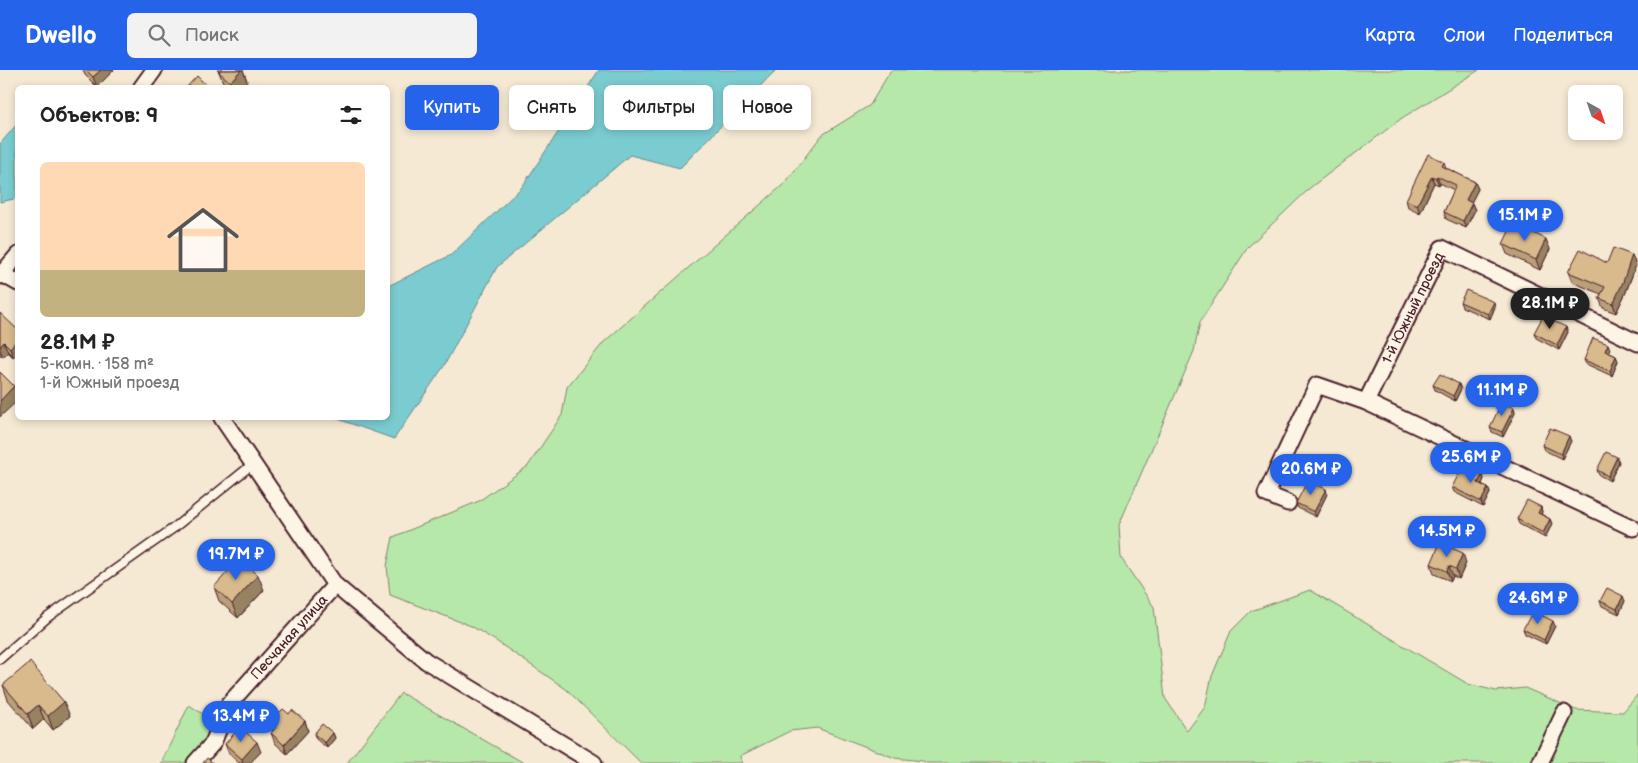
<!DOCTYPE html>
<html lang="ru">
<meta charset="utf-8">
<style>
:root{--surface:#fff;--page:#f2f2f2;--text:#222;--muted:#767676;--line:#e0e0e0;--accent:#2563eb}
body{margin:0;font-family:"Balsamiq Sans",sans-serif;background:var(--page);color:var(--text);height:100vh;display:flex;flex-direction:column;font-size:19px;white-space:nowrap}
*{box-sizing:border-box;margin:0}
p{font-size:16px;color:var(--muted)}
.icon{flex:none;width:28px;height:28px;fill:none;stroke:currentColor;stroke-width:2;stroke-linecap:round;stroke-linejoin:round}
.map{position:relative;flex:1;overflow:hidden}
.side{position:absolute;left:15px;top:15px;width:375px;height:335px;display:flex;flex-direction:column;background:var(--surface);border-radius:8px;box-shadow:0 2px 8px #0003}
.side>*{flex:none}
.hud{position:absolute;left:405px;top:15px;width:475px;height:45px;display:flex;gap:10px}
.needle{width:32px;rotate:140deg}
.controls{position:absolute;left:1568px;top:15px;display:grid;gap:10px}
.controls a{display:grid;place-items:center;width:55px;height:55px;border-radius:8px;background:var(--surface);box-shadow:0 2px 8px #0003;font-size:25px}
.price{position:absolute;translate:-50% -42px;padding:0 11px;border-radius:18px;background:var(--accent);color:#fff;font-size:16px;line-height:32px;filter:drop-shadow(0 1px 2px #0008)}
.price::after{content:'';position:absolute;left:50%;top:30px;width:15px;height:11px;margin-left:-8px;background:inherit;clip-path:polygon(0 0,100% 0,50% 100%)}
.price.selected{background:#222;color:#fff}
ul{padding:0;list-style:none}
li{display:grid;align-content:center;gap:10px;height:265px;padding:0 25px}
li+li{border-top:1px solid var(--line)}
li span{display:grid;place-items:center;height:155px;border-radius:8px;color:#555}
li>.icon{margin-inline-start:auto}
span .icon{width:90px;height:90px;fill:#fffc;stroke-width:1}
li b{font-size:21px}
h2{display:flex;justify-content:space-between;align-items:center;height:60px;padding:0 25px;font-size:21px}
.tag{padding:0 18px;border-radius:8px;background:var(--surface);box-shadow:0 2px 8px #0003;font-size:18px;line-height:45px}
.tag.selected{background:var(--accent);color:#fff}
header{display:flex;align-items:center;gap:30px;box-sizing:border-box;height:70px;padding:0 25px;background:var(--accent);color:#fff}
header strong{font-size:24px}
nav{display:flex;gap:28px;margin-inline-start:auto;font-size:18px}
.search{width:350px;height:45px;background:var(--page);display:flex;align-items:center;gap:12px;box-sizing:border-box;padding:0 18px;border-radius:8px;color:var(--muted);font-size:19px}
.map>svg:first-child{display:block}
.green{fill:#b5e8a9;stroke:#80846a}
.water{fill:#7accd0;stroke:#67878e}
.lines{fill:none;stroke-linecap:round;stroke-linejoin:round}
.service-casing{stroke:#4a1f2b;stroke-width:11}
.minor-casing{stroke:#4a1f2b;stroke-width:19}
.service{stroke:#fcf5e5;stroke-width:8}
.minor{stroke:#fcf5e5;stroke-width:15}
.wall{fill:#baa078;stroke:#4a1f2b}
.shaded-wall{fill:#978262;stroke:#4a1f2b}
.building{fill:#d8ba8c;stroke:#4a1f2b}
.labels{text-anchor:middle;stroke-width:4.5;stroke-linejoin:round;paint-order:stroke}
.street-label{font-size:14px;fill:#4a1f2b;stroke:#fcf5e5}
</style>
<header>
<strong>Dwello</strong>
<div class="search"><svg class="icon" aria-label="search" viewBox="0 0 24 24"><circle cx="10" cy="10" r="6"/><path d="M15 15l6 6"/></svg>Поиск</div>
<nav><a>Карта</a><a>Слои</a><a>Поделиться</a></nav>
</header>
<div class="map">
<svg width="1638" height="693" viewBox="0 0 1638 693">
<rect width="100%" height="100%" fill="#f5e9d3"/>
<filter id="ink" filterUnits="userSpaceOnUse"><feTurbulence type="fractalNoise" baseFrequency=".02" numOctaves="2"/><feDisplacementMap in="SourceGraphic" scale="10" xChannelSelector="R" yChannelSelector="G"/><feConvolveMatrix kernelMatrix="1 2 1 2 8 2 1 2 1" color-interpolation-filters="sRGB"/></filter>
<g filter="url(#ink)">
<path class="green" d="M891 0H1479L1402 48 1311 117 1248 177 1200 252 1194 281 1119 455 1121 488 1154 537 1165 628 1187 661 1205 637 1212 606 1231 561 1251 541 1310 520 1468 614 1496 621 1525 618 1576 640 1623 642 1638 624V693H927L923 691 895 688 817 658 790 661 740 686 742 693H641L566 619 496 571 471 556 390 525 387 496 393 467 479 431 528 396 562 345 567 317 604 272 785 113 822 65 870 35Z
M401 623 524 693H347Z
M189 635 212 650 204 675 185 693H161Z"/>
<path class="water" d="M599 0H776L680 98 630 85 497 197 444 296 394 369 335 348H388V216L451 185 522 117Z
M17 54V126L14 129 0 132V74Z"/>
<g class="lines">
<defs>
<path id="service" d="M0 589 48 547 175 457 254 393"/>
<g id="minor">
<path d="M141 18 154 0"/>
<path d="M2 204 18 213"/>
<path d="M0 206 18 185"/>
<path id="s1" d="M1366 332 1442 178 1638 273"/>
<path d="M222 348 335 515 426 591 594 693"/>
<path d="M1288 433 1266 424 1317 315 1366 332 1633 458"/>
<path id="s2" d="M195 693 213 673 229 634 335 515"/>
<path d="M1540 693 1564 643"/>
</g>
</defs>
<use href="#service" class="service-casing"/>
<use href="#minor" class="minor-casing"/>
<use href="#service" class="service"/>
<use href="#minor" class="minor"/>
</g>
<path class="wall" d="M83 0H114L97 17 85 5Z
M217 0H243L247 11 242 18H227L224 15 219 2Z
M1444 92 1446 98 1475 112 1478 119 1471 132 1475 140 1466 158 1446 149 1444 142 1454 120 1440 113 1439 115 1434 113 1420 143 1408 137 1406 130Z
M1503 174 1550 179 1540 200 1507 184Z
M1632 185 1636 195 1626 222 1616 243 1603 238 1599 228 1601 224 1572 212 1568 202 1607 193Z
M1460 232 1495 237 1490 249 1462 237Z
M0 243 13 287 8 282 3 287 0 285Z
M1566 257 1568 262 1559 280 1536 268 1534 263Z
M1610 279 1608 282 1616 286 1618 291 1612 306 1586 294 1584 290Z
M1433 315 1461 319 1455 331 1435 320Z
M1514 338 1515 343 1503 367 1492 362 1490 357Z
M1571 371 1562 389 1544 380 1542 375Z
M1619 392 1610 411 1599 405 1597 400Z
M1484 409 1482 414 1488 418 1490 423 1483 437 1454 422 1452 417Z
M1326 419 1327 424 1316 447 1298 438 1296 433Z
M1541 437 1542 442 1541 444 1550 449 1552 454 1545 468 1519 454 1517 449Z
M1466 493 1459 509 1453 506 1451 511 1434 504 1431 494Z
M214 517 264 520 238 548 219 531Z
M1600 531H1625L1619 544 1602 536Z
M1555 556 1546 574 1525 564 1523 559Z
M3 615 70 646 53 660 44 649 33 659 8 630Z
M279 643 305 651 308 661 287 684 275 673 271 663 273 661 268 656 265 647Z
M333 663 335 668 327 678 316 669 314 664Z
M225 674 261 682 250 693H239L229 684Z"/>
<path class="shaded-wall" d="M101 0H114L97 17 93 7Z
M241 0H243L247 11 242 18H232L230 12Z
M1432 106 1434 113 1420 143 1417 135Z
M1437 106 1440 113 1439 115 1436 108Z
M1475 112 1478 119 1469 137 1466 130Z
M1472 133 1475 140 1466 158 1463 151Z
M1546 169 1550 179 1540 200 1536 190Z
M1632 185 1636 195 1626 222 1616 243 1613 234Z
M1494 232 1495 237 1490 249 1488 244Z
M1566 257 1568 262 1559 280 1557 275Z
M18 269V283L13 287 10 278Z
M4 272 8 282 3 287 0 280V277Z
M1608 274 1610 279 1607 286 1605 281Z
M1616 286 1618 291 1612 306 1610 301Z
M1459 314 1461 319 1455 331 1453 326Z
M14 316 18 325V330L0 347V331Z
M1514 338 1515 343 1503 367 1502 362Z
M1569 366 1571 371 1562 389 1561 384Z
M1617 387 1619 392 1610 411 1608 406Z
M1483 404 1484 409 1480 418 1478 413Z
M1488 418 1490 423 1483 437 1481 432Z
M1326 419 1327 424 1316 447 1314 442Z
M1541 437 1542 442 1540 447 1538 443Z
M1550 449 1552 454 1545 468 1543 463Z
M1463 483 1466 493 1459 509 1456 499Z
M1449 496 1453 506 1451 511 1447 501Z
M258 505 264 520 238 548 232 534Z
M1623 526 1625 531 1619 544 1617 539Z
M1553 551 1555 556 1546 574 1544 570Z
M64 632 70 646 53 660 48 646Z
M38 635 44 649 33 659 28 644Z
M305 651 308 661 287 684 284 675Z
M333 663 335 668 327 678 325 673Z
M257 672 261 682 250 693H243L242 689Z"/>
<path class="building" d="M86 0H101L93 7Z
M221 0H241L230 12 219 2Z
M197 6 209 18H186Z
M1428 84 1444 92 1442 96 1475 112 1466 130 1472 133 1463 151 1444 142 1456 115 1437 106 1436 108 1432 106 1417 135 1406 130Z
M1513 153 1546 169 1536 190 1503 174Z
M1613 178 1632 185 1623 212 1613 234 1599 228 1605 217 1568 202 1580 179 1607 193Z
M1466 220 1494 232 1488 244 1460 232Z
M0 243 18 260V269L10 278 4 272 0 277Z
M1543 246 1566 257 1557 275 1534 263Z
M1593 268 1608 274 1605 281 1616 286 1610 301 1584 290Z
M0 302 14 316 0 331Z
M1440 304 1459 314 1453 326 1433 315Z
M1502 332 1514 338 1502 362 1490 357Z
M1550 358 1569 366 1561 384 1542 375Z
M1606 382 1617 387 1608 406 1597 400Z
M1467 396 1483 404 1478 413 1488 418 1481 432 1452 417 1461 400 1464 401Z
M1308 410 1326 419 1314 442 1296 433Z
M1527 430 1541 437 1538 443 1550 449 1543 463 1517 449Z
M1440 473 1463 483 1456 499 1449 496 1447 501 1431 494Z
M240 488 258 505 232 534 214 517Z
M1607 518 1623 526 1617 539 1600 531Z
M1533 541 1553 551 1544 570 1523 559Z
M30 592 64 632 48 646 38 635 28 644 3 615Z
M272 638 279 643 283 639 289 644 292 640 305 651 284 675 271 663 276 657 265 647Z
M322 654 333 663 325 673 314 664Z
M240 657 257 672 242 689 225 674Z
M207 688 213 693H203Z"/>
</g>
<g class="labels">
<g class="street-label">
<text dy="5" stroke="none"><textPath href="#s1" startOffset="105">1-й Южный проезд</textPath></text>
<text dy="5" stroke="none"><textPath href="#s2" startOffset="159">Песчаная улица</textPath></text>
</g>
</g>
</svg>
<div class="controls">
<a><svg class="needle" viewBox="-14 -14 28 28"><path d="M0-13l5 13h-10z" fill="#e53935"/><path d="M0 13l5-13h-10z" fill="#767676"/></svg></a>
</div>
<b class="price" style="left:1525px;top:172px">15.1M ₽</b>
<b class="price selected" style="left:1550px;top:260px">28.1M ₽</b>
<b class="price" style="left:1502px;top:347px">11.1M ₽</b>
<b class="price" style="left:1471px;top:414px">25.6M ₽</b>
<b class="price" style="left:1311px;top:426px">20.6M ₽</b>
<b class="price" style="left:1447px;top:488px">14.5M ₽</b>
<b class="price" style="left:236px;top:511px">19.7M ₽</b>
<b class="price" style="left:1538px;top:555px">24.6M ₽</b>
<b class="price" style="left:241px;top:673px">13.4M ₽</b>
<div class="hud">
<a class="tag selected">Купить</a>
<a class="tag">Снять</a>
<a class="tag">Фильтры</a>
<a class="tag">Новое</a>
</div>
<section class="side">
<h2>Объектов: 9<svg class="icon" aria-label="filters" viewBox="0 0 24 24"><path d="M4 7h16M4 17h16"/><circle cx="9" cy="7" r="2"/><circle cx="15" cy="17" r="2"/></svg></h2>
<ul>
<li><span style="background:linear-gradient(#ffd9b3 70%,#c2b280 0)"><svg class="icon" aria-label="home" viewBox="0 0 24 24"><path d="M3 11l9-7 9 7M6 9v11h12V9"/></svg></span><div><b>28.1M ₽</b><p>5-комн. · 158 m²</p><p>1-й Южный проезд</p></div></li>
</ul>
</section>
</div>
